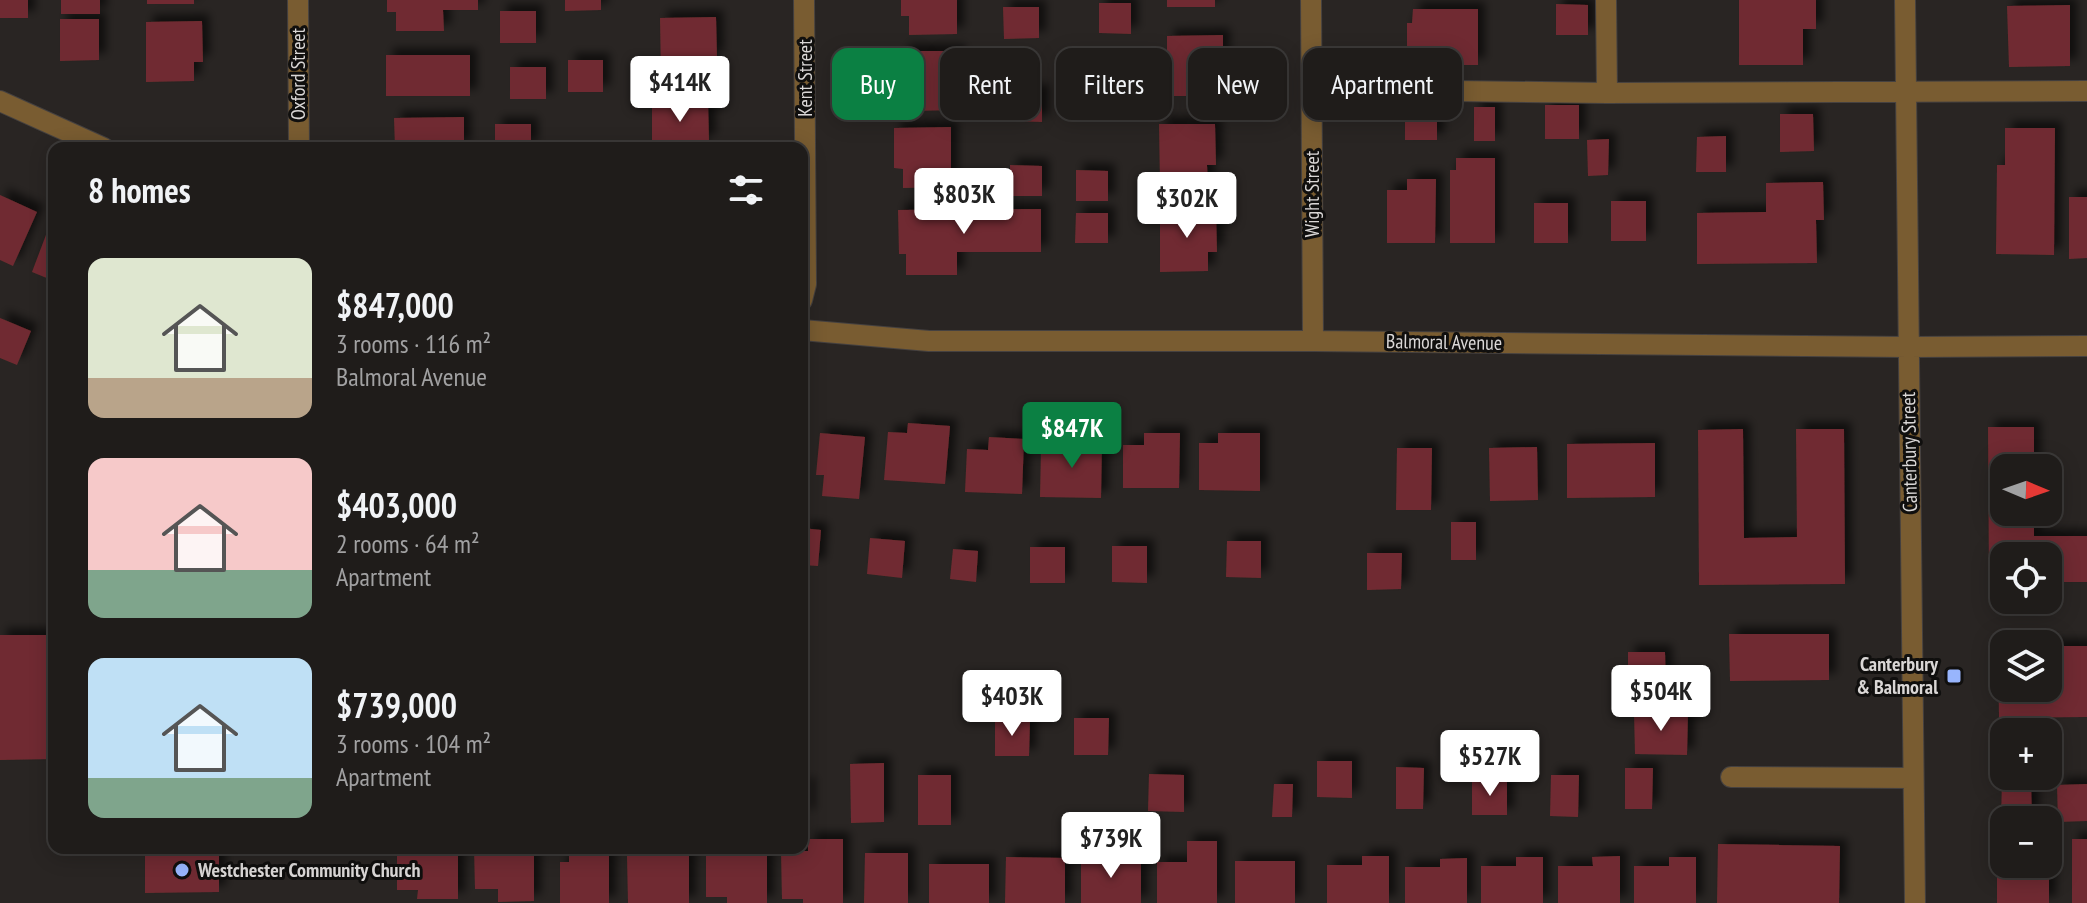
<!DOCTYPE html>
<meta charset="utf-8">
<style>
:root{--surface:#1f1c1a;--page:#2c2927;--text:#f1f3f6;--muted:#a1a1a2;--line:#3c3a39;--accent:#0b8043}
body{margin:0;font-family:"PT Sans Narrow",sans-serif;background:var(--page);color:var(--text);height:100vh;display:flex;flex-direction:column;font-size:30px;white-space:nowrap}
*{box-sizing:border-box;margin:0}
p{font-size:26px;color:var(--muted)}
.icon{flex:none;width:44px;height:44px;fill:none;stroke:currentColor;stroke-width:2;stroke-linecap:round;stroke-linejoin:round}
.map{position:relative;flex:1;overflow:hidden}
.details{position:absolute;left:48px;top:142px;width:760px;height:712px;display:flex;flex-direction:column;background:var(--surface);border-radius:16px;box-shadow:0 4px 20px #0003,0 0 0 2px var(--line)}
.details>*{flex:none}
.top-card{position:absolute;left:832px;top:48px;width:760px;height:72px;display:flex;gap:16px}
.needle{width:52px;rotate:92deg}
.controls{position:absolute;left:1990px;top:454px;display:grid;gap:16px}
.controls a{display:grid;place-items:center;width:72px;height:72px;border-radius:16px;background:var(--surface);box-shadow:0 4px 20px #0003,0 0 0 2px var(--line);font-size:40px}
.price{position:absolute;translate:-50% -68px;padding:0 18px;border-radius:8px;background:#fff;color:#222;font-size:26px;line-height:52px;filter:drop-shadow(0 2px 4px #0008)}
.price::after{content:'';position:absolute;left:50%;top:48px;width:24px;height:18px;margin-left:-12px;background:inherit;clip-path:polygon(0 0,100% 0,50% 100%)}
.price.current{background:var(--accent);color:#fff}
ul{padding:0;list-style:none}
li{display:flex;align-items:center;gap:24px;height:200px;padding:0 40px}
li span{display:grid;place-items:center;flex:none;width:224px;height:160px;border-radius:16px;color:#555}
li>.icon{margin-inline-start:auto}
span .icon{width:96px;height:96px;fill:#fffc;stroke-width:1}
li b{font-size:34px}
h2{display:flex;justify-content:space-between;align-items:center;height:96px;padding:0 40px;font-size:34px}
.pill{padding:0 28px;border-radius:16px;background:var(--surface);box-shadow:0 4px 20px #0003,0 0 0 2px var(--line);font-size:28px;line-height:72px}
.pill.current{background:var(--accent);color:#fff}
.map>svg:first-child{display:block}
.building{fill:#702c30;filter:url(#shadow)}
.lines{fill:none;stroke-linecap:round;stroke-linejoin:round}
.minor-casing{stroke:#454140;stroke-width:22}
.minor{stroke:#795c31;stroke-width:20}
.poi-dot{fill:#98b5fd;stroke:#100f0e;stroke-width:3}
.labels{text-anchor:middle;stroke-width:6;stroke-linejoin:round;paint-order:stroke}
.street-label{font-size:20px;fill:#dad7d6;stroke:#100f0e}
.poi-label{font-size:20px;font-weight:bold;fill:#dad7d6;stroke:#100f0e;text-anchor:end}
</style>
<div class="map">
<svg width="2087" height="903" viewBox="0 0 2087 903">
<defs>
<filter id="shadow"><feDropShadow dx="7" dy="-7" stdDeviation="4" flood-color="#0009"/></filter>
</defs>
<rect width="100%" height="100%" fill="#292523"/>
<path class="building" d="M0 0H28V18H0Z
M61 0H100V14H61Z
M147 0H194V4H147Z
M387 0H478V10H443L444 31H396V12H387Z
M565 0H601V10L565 11Z
M901 0H957V34L909 35V16H901Z
M1167 0H1215V7H1167Z
M1739 0H1816V29H1803V65H1739Z
M1099 3H1131V34L1099 33Z
M1556 4 1588 5V35H1556Z
M2070 5V66L2009 67 2007 6Z
M1003 7H1039V38L1004 39Z
M1413 9H1478V65H1407V23H1412Z
M500 11H536V43H500Z
M716 17 717 58H708L709 77H661L660 18Z
M60 19H99V60L60 61Z
M202 21 203 62H194V81L146 82V22Z
M1223 35V76H1215V96H1167V36Z
M902 51H958L959 110 911 111 910 92H902Z
M386 55H470V96H386Z
M568 60H603V92H568Z
M510 67H546V99H510Z
M1090 80H1123L1122 111 1091 110Z
M1010 91H1042V122L1010 121Z
M652 100H708L709 141H700L701 148H652Z
M1545 105H1579V139H1545Z
M1405 106H1437V140H1405Z
M1474 107H1495V141H1474Z
M1780 114H1813L1814 151 1780 152Z
M464 117V148H395L394 118Z
M495 124H531V148H495Z
M1159 124H1215L1216 165H1207L1208 184H1160Z
M951 127V187L903 188V169L894 168V128Z
M2005 128H2055L2054 255 1996 254 1997 165H2005Z
M1726 136V172H1696L1697 137Z
M1609 139 1608 175 1588 176 1587 140Z
M1456 158H1495V243H1450V170H1456Z
M1010 165 1042 166V196H1010Z
M1076 170 1108 171V201H1076Z
M1407 179H1436L1435 243H1387V190H1407Z
M1823 182 1824 220H1816L1817 263 1697 264V213L1766 212V183Z
M0 195 37 212 13 266 0 260Z
M2069 197H2087V258L2069 259Z
M1611 201H1646V241H1611Z
M1534 203H1568V243H1534Z
M1041 209V252H957V275H906V254H899L898 210Z
M1160 211H1216L1217 252H1208V271L1160 272Z
M1076 213H1108V243H1075Z
M49 227 54 229V281L32 272Z
M0 318 31 331 17 365 0 358Z
M908 423 950 426 945 484 884 480 888 432 907 433Z
M1988 427H2034V468H2004V512H2034V536H2087V582H2048V556H2004V582H1989Z
M1743 429 1744 538 1797 537 1796 429H1844L1845 584 1699 585 1698 430Z
M820 433 865 437 859 499 822 496 824 475H816Z
M1144 433H1180L1179 488H1123V445H1144Z
M1218 433H1260V491L1199 490V443H1218Z
M989 437 1024 439 1022 494 965 492 967 449 988 450Z
M1061 439 1102 440 1101 498 1040 497 1041 449H1060Z
M1655 443V497L1567 498V444Z
M1537 447 1538 500 1490 501 1489 448Z
M1397 448H1432L1431 510H1396Z
M1451 522H1476V560H1451Z
M802 528 821 530 818 566 802 565Z
M870 538 905 541 902 578 867 574Z
M1227 541H1261V578L1226 577Z
M1112 546H1147V583L1112 582Z
M1030 547H1065V583H1030Z
M953 549 978 551 976 582 950 579Z
M1367 553H1402L1401 589 1367 590Z
M1729 634H1829V680L1730 681Z
M0 635H54V759L0 760Z
M2048 646H2087V717L1999 718 1998 647H2004V688H2048Z
M1628 652H1665L1666 689H1628Z
M1634 712H1688L1687 755 1635 754Z
M1074 718H1109L1108 755H1074Z
M995 719 1030 720 1029 756H995Z
M1317 761H1352V798L1317 797Z
M884 763V822L851 823 850 764Z
M1396 767 1424 768 1423 809H1396Z
M1625 768H1653L1652 809H1625Z
M1149 774 1184 775V812L1148 811Z
M918 775H951V825H918Z
M1551 775H1579L1578 817 1550 816Z
M2002 781 2031 782 2032 819H2001Z
M1472 782H1507V815H1472Z
M802 784H808V816H802Z
M1274 784H1293L1292 817H1272Z
M2087 784V821L2058 822 2057 785Z
M1997 838H2004V864H2049V903H1997Z
M808 839H843V903H803V899H782L781 851H808Z
M2072 839H2087V903H2072Z
M1187 841H1217V903H1157V862H1187Z
M1718 844 1840 846 1839 903H1717Z
M145 848H219V892L145 893Z
M397 848H458V899H417L418 890H397Z
M474 848H534V901L498 902V889H475Z
M569 848H609V903H560V862H569Z
M654 848H689V903H628L627 856 654 855Z
M733 848H767V903H727V897H706V849Z
M865 853H908V903H864Z
M1362 856H1389V903H1327V865H1362Z
M1620 856V903H1558V866H1593L1592 857Z
M1006 857 1065 858V903H1005Z
M1081 857H1141V903H1081Z
M1516 857H1543V903H1481V866H1516Z
M1669 857H1696V903H1634V866H1669Z
M1467 858V903H1405V867H1440V859Z
M1235 861H1295V903H1235Z
M929 864H989V903H929Z"/>
<g class="lines">
<defs>
<path id="minor" d="M298 0 299 148
M1311 0 1313 341
M1606 0 1607 93
M1905 0 1915 903
M1312 89 1607 93 2087 91
M0 101 104 148
M802 300 806 284 804 0
M802 330 929 341H1313L1908 347 2087 346
M1731 777 1913 778"/>
</defs>
<use href="#minor" class="minor-casing"/>
<use href="#minor" class="minor"/>
</g>
<g class="poi-dot">
<rect x="1946" y="668" width="16" height="16" rx="4"/>
<circle cx="182" cy="870" r="8"/>
</g>
<g class="labels">
<g class="street-label">
<text transform="translate(298 74) rotate(-90)" y="7">Oxford Street</text>
<text transform="translate(805 78) rotate(-90)" y="7">Kent Street</text>
<text transform="translate(1312 194) rotate(-90)" y="7">Wight Street</text>
<text transform="translate(1444 342) rotate(1)" y="7">Balmoral Avenue</text>
<text transform="translate(1909 452) rotate(-91)" y="7">Canterbury Street</text>
</g>
<g class="poi-label">
<text x="1938" y="671">Canterbury<tspan x="1938" dy="23">&amp; Balmoral</tspan></text>
<text x="198" y="877" text-anchor="start">Westchester Community Church</text>
</g>
</g>
</svg>
<div class="controls">
<a><svg class="needle" viewBox="-14 -14 28 28"><path d="M0-13l5 13h-10z" fill="#e53935"/><path d="M0 13l5-13h-10z" fill="#a1a1a2"/></svg></a>
<a><svg class="icon" aria-label="locate" viewBox="0 0 24 24"><circle cx="12" cy="12" r="6"/><path d="M12 2v4M12 18v4M2 12h4M18 12h4"/></svg></a>
<a><svg class="icon" aria-label="layers" viewBox="0 0 24 24"><path d="M12 4l9 5-9 5-9-5zM3 14l9 5 9-5"/></svg></a>
<a>+</a>
<a>−</a>
</div>
<b class="price" style="left:680px;top:124px">$414K</b>
<b class="price" style="left:964px;top:236px">$803K</b>
<b class="price" style="left:1187px;top:240px">$302K</b>
<b class="price current" style="left:1072px;top:470px">$847K</b>
<b class="price" style="left:1661px;top:733px">$504K</b>
<b class="price" style="left:1012px;top:738px">$403K</b>
<b class="price" style="left:1490px;top:798px">$527K</b>
<b class="price" style="left:1111px;top:880px">$739K</b>
<div class="top-card">
<a class="pill current">Buy</a>
<a class="pill">Rent</a>
<a class="pill">Filters</a>
<a class="pill">New</a>
<a class="pill">Apartment</a>
</div>
<section class="details">
<h2>8 homes<svg class="icon" aria-label="filters" viewBox="0 0 24 24"><path d="M4 7h16M4 17h16"/><circle cx="9" cy="7" r="2"/><circle cx="15" cy="17" r="2"/></svg></h2>
<ul>
<li><span style="background:linear-gradient(#dfe7d0 75%,#b9a48a 0)"><svg class="icon" aria-label="home" viewBox="0 0 24 24"><path d="M3 11l9-7 9 7M6 9v11h12V9"/></svg></span><div><b>$847,000</b><p>3 rooms · 116 m²</p><p>Balmoral Avenue</p></div></li>
<li><span style="background:linear-gradient(#f6c9c9 70%,#7fa58c 0)"><svg class="icon" aria-label="home" viewBox="0 0 24 24"><path d="M3 11l9-7 9 7M6 9v11h12V9"/></svg></span><div><b>$403,000</b><p>2 rooms · 64 m²</p><p>Apartment</p></div></li>
<li><span style="background:linear-gradient(#bfe0f5 75%,#7fa58c 0)"><svg class="icon" aria-label="home" viewBox="0 0 24 24"><path d="M3 11l9-7 9 7M6 9v11h12V9"/></svg></span><div><b>$739,000</b><p>3 rooms · 104 m²</p><p>Apartment</p></div></li>
</ul>
</section>
</div>
